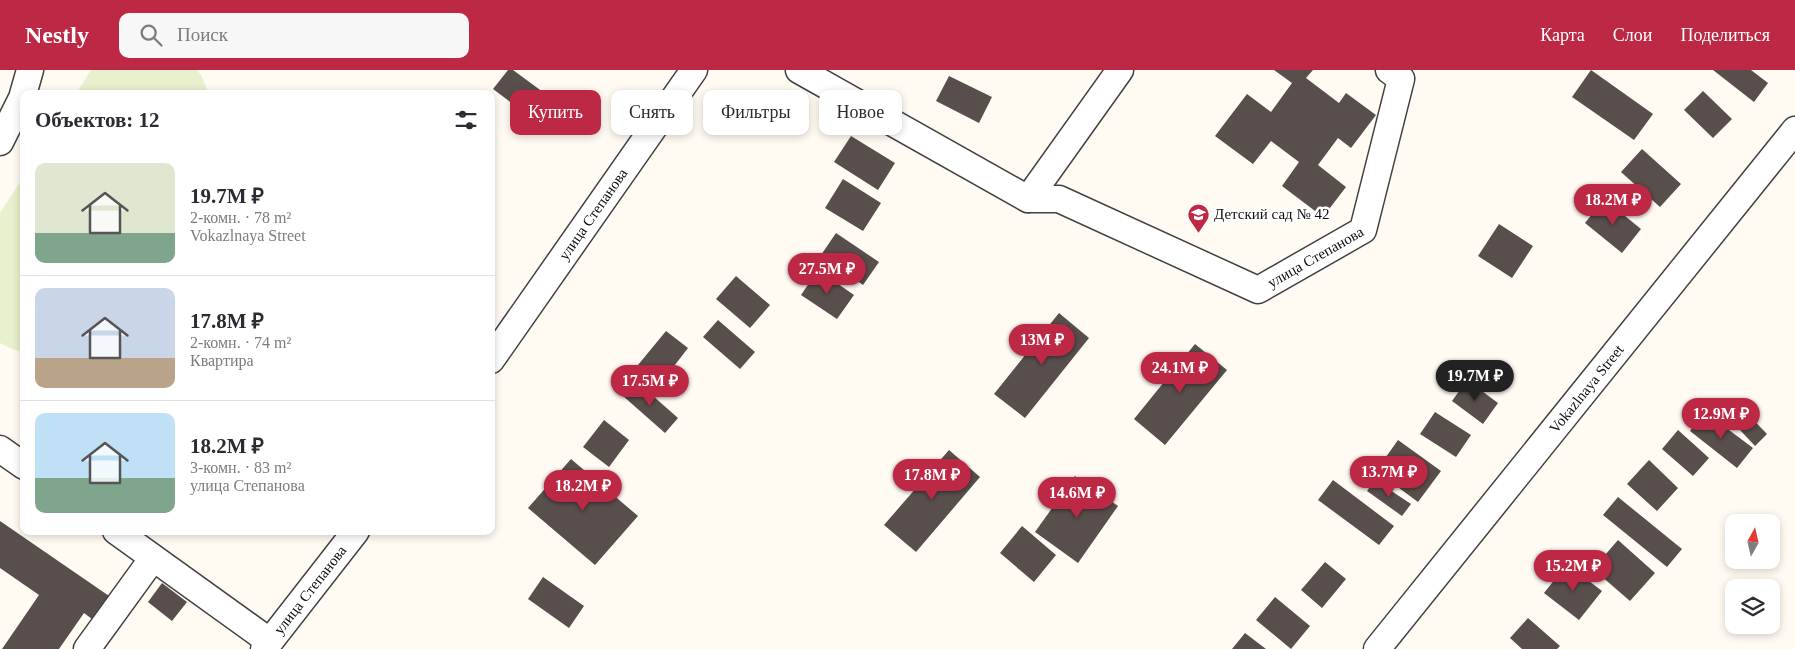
<!DOCTYPE html>
<html lang="ru">
<meta charset="utf-8">
<style>
:root{--surface:#fff;--page:#f7f7f7;--text:#2b2b33;--muted:#7c7c81;--line:#e1e1e2;--accent:#bd2945}
body{margin:0;font-family:"Times New Roman",serif;background:var(--page);color:var(--text);height:100vh;display:flex;flex-direction:column;font-size:19px;white-space:nowrap}
*{box-sizing:border-box;margin:0}
p{font-size:16px;color:var(--muted)}
.icon{flex:none;width:28px;height:28px;fill:none;stroke:currentColor;stroke-width:2;stroke-linecap:round;stroke-linejoin:round}
.map{position:relative;flex:1;overflow:hidden}
.side{position:absolute;left:20px;top:20px;width:475px;height:445px;display:flex;flex-direction:column;background:var(--surface);border-radius:10px;box-shadow:0 2px 8px #0003}
.side>*{flex:none}
.guide{position:absolute;left:510px;top:20px;width:475px;height:45px;display:flex;gap:10px}
.needle{width:32px;rotate:8deg}
.controls{position:absolute;left:1725px;top:444px;display:grid;gap:10px}
.controls a{display:grid;place-items:center;width:55px;height:55px;border-radius:10px;background:var(--surface);box-shadow:0 2px 8px #0003;font-size:25px}
.price{position:absolute;translate:-50% -42px;padding:0 11px;border-radius:18px;background:var(--accent);color:#fff;font-size:16px;line-height:32px;filter:drop-shadow(0 1px 2px #0008)}
.price::after{content:'';position:absolute;left:50%;top:30px;width:15px;height:11px;margin-left:-8px;background:inherit;clip-path:polygon(0 0,100% 0,50% 100%)}
.price.selected{background:#222;color:#fff}
ul{padding:0;list-style:none}
li{display:flex;align-items:center;gap:15px;height:125px;padding:0 15px}
li+li{border-top:1px solid var(--line)}
li span{display:grid;place-items:center;flex:none;width:140px;height:100px;border-radius:10px;color:#555}
li>.icon{margin-inline-start:auto}
span .icon{width:60px;height:60px;fill:#fffc;stroke-width:1}
li b{font-size:21px}
h2{display:flex;justify-content:space-between;align-items:center;height:60px;padding:0 15px;font-size:21px}
.chip{padding:0 18px;border-radius:10px;background:var(--surface);box-shadow:0 2px 8px #0003;font-size:18px;line-height:45px}
.chip.selected{background:var(--accent);color:#fff}
header{display:flex;align-items:center;gap:30px;box-sizing:border-box;height:70px;padding:0 25px;background:var(--accent);color:#fff}
header strong{font-size:24px}
nav{display:flex;gap:28px;margin-inline-start:auto;font-size:18px}
.search{width:350px;height:45px;background:var(--page);display:flex;align-items:center;gap:12px;box-sizing:border-box;padding:0 18px;border-radius:10px;color:var(--muted);font-size:19px}
.map>svg:first-child{display:block}
.pitch{fill:#e9f0cd}
.building{fill:#584f4c}
.lines{fill:none;stroke-linecap:round;stroke-linejoin:round}
.minor-casing{stroke:#424242;stroke-width:29}
.minor{stroke:#fff;stroke-width:26}
.labels{text-anchor:middle;stroke-width:5;stroke-linejoin:round;paint-order:stroke}
.poi-label{font-size:15px;fill:#0f0f0f;stroke:#fff;text-anchor:start}
.street-label{font-size:15px;fill:#0f0f0f;stroke:#fff}
</style>
<header>
<strong>Nestly</strong>
<div class="search"><svg class="icon" aria-label="search" viewBox="0 0 24 24"><circle cx="10" cy="10" r="6"/><path d="M15 15l6 6"/></svg>Поиск</div>
<nav><a>Карта</a><a>Слои</a><a>Поделиться</a></nav>
</header>
<div class="map">
<svg width="1795" height="579" viewBox="0 0 1795 579">
<rect width="100%" height="100%" fill="#fffaf2"/>
<path class="pitch" d="M91 0H197L202 7 209 24H76Z
M24 106V282L12 279 0 273V143Z"/>
<path class="building" d="M508 0H513L547 25 530 47 493 19Z
M1274 0H1313L1306 8 1339 33 1346 23 1376 45 1351 78 1338 68 1318 95 1346 117 1323 147 1282 116 1299 92 1271 71 1253 94 1215 66 1247 24 1271 42 1292 13Z
M1591 0 1653 44 1634 70 1572 27Z
M1713 0H1751L1768 13 1754 32Z
M949 6 992 27 979 53 936 31Z
M1703 21 1732 49 1713 68 1684 40Z
M851 66 895 93 878 120 834 92Z
M1642 79 1681 114 1660 137 1621 102Z
M843 109 881 133 863 161 825 138Z
M1604 129 1641 159 1622 183 1585 153Z
M1499 154 1533 176 1512 208 1478 186Z
M836 163 879 192 863 215 821 185Z
M818 200 854 225 837 249 801 225Z
M736 206 770 235 750 258 716 229Z
M1059 243 1089 268 1025 348 994 324Z
M718 250 755 282 740 299 703 267Z
M666 261 688 278 661 313 638 295Z
M1195 274 1227 300 1165 375 1134 349Z
M1467 310 1498 333 1483 354 1452 331Z
M636 311 678 348 665 363 623 326Z
M1739 335 1767 364 1755 376 1727 346Z
M1435 342 1471 365 1456 387 1420 364Z
M1705 342 1753 378 1737 398 1690 361Z
M604 350 629 370 609 397 583 377Z
M1678 360 1709 388 1693 406 1662 379Z
M1398 370 1441 401 1418 432 1376 401Z
M949 380 980 407 916 482 884 455Z
M571 389 638 446 595 495 528 438Z
M1649 390 1678 418 1657 441 1627 414Z
M1075 406 1118 436 1078 493 1035 462Z
M1333 410 1394 456 1379 475 1318 430Z
M1375 410 1411 434 1402 446 1367 421Z
M1618 427 1682 479 1667 497 1603 445Z
M0 451 112 528 96 552 84 543 59 579H2L39 525 0 498Z
M1022 456 1056 485 1034 512 1000 483Z
M1618 470 1655 503 1630 531 1593 499Z
M1325 492 1346 509 1322 538 1301 520Z
M1567 494 1602 521 1579 550 1544 523Z
M543 507 584 536 569 558 528 529Z
M162 513 187 532 172 551 148 532Z
M1275 527 1310 556 1291 579 1256 550Z
M1528 548 1560 576 1557 579H1522L1510 568Z
M1245 563 1266 579H1232Z"/>
<g class="lines">
<defs>
<g id="minor">
<path id="s1" d="M799 0 1028 129H1059L1258 220 1363 160 1401 9 1389 0"/>
<path d="M0 72 22 28 30 0"/>
<path d="M1028 129 1120 0"/>
<path id="s2" d="M491 290 694 0"/>
<path d="M0 379 24 396"/>
<path d="M116 461 269 571"/>
<path d="M87 579 153 488"/>
<path id="s3" d="M264 579 356 461"/>
<path id="s4" d="M1377 579 1795 60"/>
</g>
</defs>
<use href="#minor" class="minor-casing"/>
<use href="#minor" class="minor"/>
</g>
<defs>
<symbol id="school-pin" viewBox="-11 -11 22 30"><path d="M0 17L-7.5 6A9.5 9.5 0 1 1 7.5 6Z" fill="#bd2945" stroke="#fff"/><path d="M0-5L7-2L0 1L-7-2ZM-4 1L0 2.5L4 1V4Q0 6-4 4Z" fill="#fff"/></symbol>
</defs>
<g fill-rule="evenodd">
<use href="#school-pin" x="1186" y="132" width="25" height="34"/>
</g>
<g class="labels">
<g class="poi-label">
<text x="1214" y="149">Детский сад № 42</text>
</g>
<g class="street-label">
<text dy="5" stroke="none"><textPath href="#s2" startOffset="178">улица Степанова</textPath></text>
<text dy="5" stroke="none"><textPath href="#s1" startOffset="579">улица Степанова</textPath></text>
<text dy="5" stroke="none"><textPath href="#s4" startOffset="334">Vokazlnaya Street</textPath></text>
<text dy="5" stroke="none"><textPath href="#s3" startOffset="75">улица Степанова</textPath></text>
</g>
</g>
</svg>
<div class="controls">
<a><svg class="needle" viewBox="-14 -14 28 28"><path d="M0-13l5 13h-10z" fill="#e53935"/><path d="M0 13l5-13h-10z" fill="#7c7c81"/></svg></a>
<a><svg class="icon" aria-label="layers" viewBox="0 0 24 24"><path d="M12 4l9 5-9 5-9-5zM3 14l9 5 9-5"/></svg></a>
</div>
<b class="price" style="left:1613px;top:156px">18.2M ₽</b>
<b class="price" style="left:827px;top:225px">27.5M ₽</b>
<b class="price" style="left:1042px;top:296px">13M ₽</b>
<b class="price" style="left:1180px;top:324px">24.1M ₽</b>
<b class="price selected" style="left:1475px;top:332px">19.7M ₽</b>
<b class="price" style="left:650px;top:337px">17.5M ₽</b>
<b class="price" style="left:1721px;top:370px">12.9M ₽</b>
<b class="price" style="left:1389px;top:428px">13.7M ₽</b>
<b class="price" style="left:932px;top:431px">17.8M ₽</b>
<b class="price" style="left:583px;top:442px">18.2M ₽</b>
<b class="price" style="left:1077px;top:449px">14.6M ₽</b>
<b class="price" style="left:1573px;top:522px">15.2M ₽</b>
<div class="guide">
<a class="chip selected">Купить</a>
<a class="chip">Снять</a>
<a class="chip">Фильтры</a>
<a class="chip">Новое</a>
</div>
<section class="side">
<h2>Объектов: 12<svg class="icon" aria-label="filters" viewBox="0 0 24 24"><path d="M4 7h16M4 17h16"/><circle cx="9" cy="7" r="2"/><circle cx="15" cy="17" r="2"/></svg></h2>
<ul>
<li><span style="background:linear-gradient(#dfe7d0 70%,#7fa58c 0)"><svg class="icon" aria-label="home" viewBox="0 0 24 24"><path d="M3 11l9-7 9 7M6 9v11h12V9"/></svg></span><div><b>19.7M ₽</b><p>2-комн. · 78 m²</p><p>Vokazlnaya Street</p></div></li>
<li><span style="background:linear-gradient(#c9d6e8 70%,#b9a48a 0)"><svg class="icon" aria-label="home" viewBox="0 0 24 24"><path d="M3 11l9-7 9 7M6 9v11h12V9"/></svg></span><div><b>17.8M ₽</b><p>2-комн. · 74 m²</p><p>Квартира</p></div></li>
<li><span style="background:linear-gradient(#bfe0f5 65%,#7fa58c 0)"><svg class="icon" aria-label="home" viewBox="0 0 24 24"><path d="M3 11l9-7 9 7M6 9v11h12V9"/></svg></span><div><b>18.2M ₽</b><p>3-комн. · 83 m²</p><p>улица Степанова</p></div></li>
</ul>
</section>
</div>
